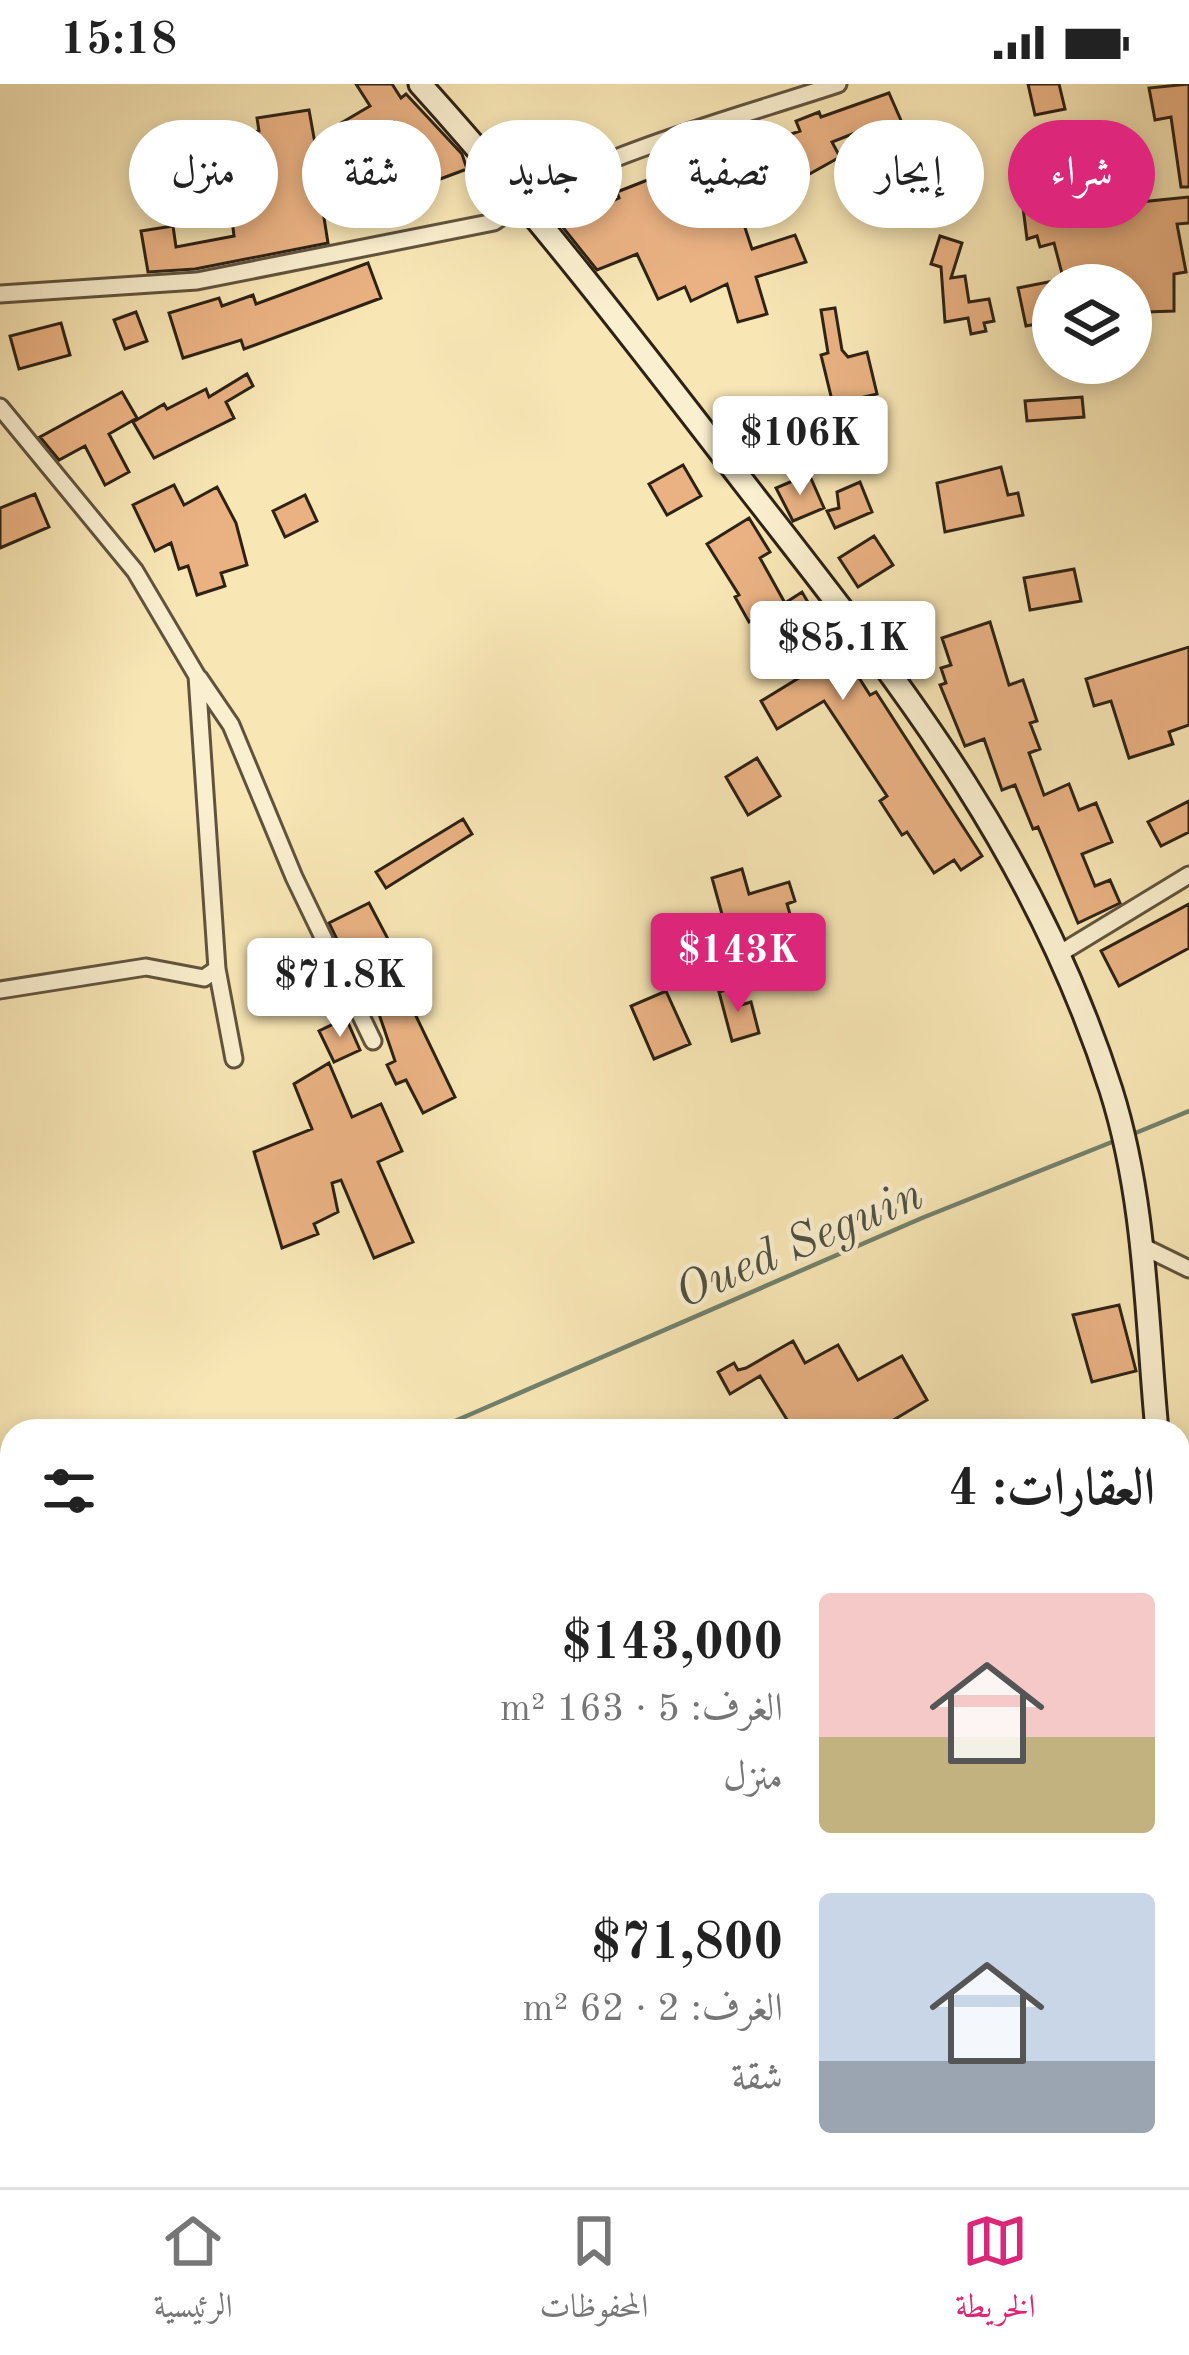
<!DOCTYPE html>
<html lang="ar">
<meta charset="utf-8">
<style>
:root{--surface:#fff;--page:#f2f2f2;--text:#222;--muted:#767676;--line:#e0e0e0;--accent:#db2777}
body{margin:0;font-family:"Old Standard TT",Amiri,serif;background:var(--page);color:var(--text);direction:rtl;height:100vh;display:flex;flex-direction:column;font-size:45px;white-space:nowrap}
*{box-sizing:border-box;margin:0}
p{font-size:39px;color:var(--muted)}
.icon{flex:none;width:66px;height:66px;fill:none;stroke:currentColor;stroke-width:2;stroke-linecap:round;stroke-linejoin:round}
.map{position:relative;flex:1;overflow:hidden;direction:ltr}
.side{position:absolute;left:0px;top:1335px;width:1191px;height:768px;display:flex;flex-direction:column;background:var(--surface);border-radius:36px 36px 0 0;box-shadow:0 6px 18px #0003;direction:rtl}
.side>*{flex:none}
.banner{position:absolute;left:36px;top:36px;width:1119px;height:108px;direction:rtl;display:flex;gap:24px}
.fabs{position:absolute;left:1032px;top:180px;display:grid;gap:24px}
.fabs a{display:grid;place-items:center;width:120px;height:120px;border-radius:50%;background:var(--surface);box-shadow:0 6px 18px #0003;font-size:60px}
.price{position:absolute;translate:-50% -102px;padding:0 27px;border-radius:12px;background:#fff;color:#222;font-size:39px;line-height:78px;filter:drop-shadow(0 3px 6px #0008)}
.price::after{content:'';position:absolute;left:50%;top:72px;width:36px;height:27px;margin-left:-18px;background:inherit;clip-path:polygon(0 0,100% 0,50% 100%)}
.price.selected{background:var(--accent);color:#fff}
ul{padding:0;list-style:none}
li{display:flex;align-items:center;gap:36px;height:300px;padding:0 36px}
li span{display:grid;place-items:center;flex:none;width:336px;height:240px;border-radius:12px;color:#555}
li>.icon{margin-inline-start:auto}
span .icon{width:144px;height:144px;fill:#fffc;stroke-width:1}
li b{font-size:51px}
h2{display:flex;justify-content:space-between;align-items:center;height:144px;padding:0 36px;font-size:51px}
.chip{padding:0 42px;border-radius:54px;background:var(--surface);box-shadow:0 6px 18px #0003;font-size:42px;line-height:108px}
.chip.selected{background:var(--accent);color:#fff}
.status{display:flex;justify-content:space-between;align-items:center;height:84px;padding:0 60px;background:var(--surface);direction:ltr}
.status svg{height:33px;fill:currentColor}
.menu{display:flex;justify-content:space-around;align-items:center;height:168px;border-top:3px solid var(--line);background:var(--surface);font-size:33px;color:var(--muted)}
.menu a{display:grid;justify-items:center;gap:6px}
.menu .selected{color:var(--accent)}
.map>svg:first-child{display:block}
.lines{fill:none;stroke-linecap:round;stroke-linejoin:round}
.stream{stroke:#71816d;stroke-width:4.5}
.building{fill:#eab283;stroke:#2d2215;stroke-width:3}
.street-casing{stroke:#60533d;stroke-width:21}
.secondary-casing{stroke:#2d2215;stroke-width:27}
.primary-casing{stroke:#2d2215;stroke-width:30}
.street{stroke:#faefcf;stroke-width:15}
.secondary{stroke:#faefcf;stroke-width:21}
.primary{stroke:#f8e6b5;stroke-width:24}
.labels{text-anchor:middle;stroke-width:9;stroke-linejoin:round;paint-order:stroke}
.water-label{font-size:48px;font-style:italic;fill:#4f5141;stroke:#faefcf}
</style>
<div class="status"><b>15:18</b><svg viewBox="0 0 49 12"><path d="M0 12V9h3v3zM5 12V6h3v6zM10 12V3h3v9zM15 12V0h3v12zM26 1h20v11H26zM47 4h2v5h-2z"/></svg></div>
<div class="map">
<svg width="1189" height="2103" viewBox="0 0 1189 2103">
<rect width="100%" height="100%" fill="#f8e6b5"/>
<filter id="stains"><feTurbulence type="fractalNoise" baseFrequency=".00167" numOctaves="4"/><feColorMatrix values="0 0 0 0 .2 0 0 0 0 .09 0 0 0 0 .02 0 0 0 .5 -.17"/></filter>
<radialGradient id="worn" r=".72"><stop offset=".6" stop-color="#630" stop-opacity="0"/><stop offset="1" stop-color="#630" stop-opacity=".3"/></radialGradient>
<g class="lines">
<path class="stream" d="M1133 1050 1189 1027
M432 1347 922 1134 1117 1056
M0 1535 12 1529"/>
</g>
<path class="building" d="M356 0H392L401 14 406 10 462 70 467 85 416 104 402 65 412 61 394 38 352 63 341 39 370 22Z
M1028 0H1059L1065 25 1035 31Z
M1189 0V103H1181L1171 33 1155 36 1149 4Z
M889 9 903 41 875 54 870 43 832 58 840 73 786 103 782 93 773 96 770 89 732 104 752 165 795 151 806 178 756 193 767 230 738 238 727 200 691 217 685 203 658 215 637 170 597 186 561 141 619 114 617 108 678 84 682 94 716 76 800 47 796 37 819 28 821 33Z
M309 26 316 65 326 62 331 86 356 80 364 111 322 121 328 159 195 185 148 188 141 147 173 142 176 163 234 152 222 53 259 47 257 34Z
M1127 50 1139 118 1189 113V139L1177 140 1186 188 1174 190V227L1146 228 1131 234V201H1065L1054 159 1040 163 1037 152 1027 155 1016 68Z
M940 152 962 159 951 194 965 192 969 218 989 215 994 237 984 239 986 247 971 250 968 234 945 238 941 183 931 180Z
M368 179 381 214 244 265 241 256 183 274 169 229 219 214 222 222 253 211 256 220Z
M1053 197V237L1026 242 1018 204Z
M835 224 842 266 848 273 867 268 877 310 852 316 856 340 877 337 881 364 831 371 827 343 838 341 821 271 828 269 821 226Z
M136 228 147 257 125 265 114 236Z
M61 239 70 271 19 285 10 252Z
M247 290 253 302 226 318 234 334 154 374 133 338 164 320 167 325 206 305 209 313Z
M122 308 137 334 109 350 129 388 105 401 85 362 59 376 40 353Z
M1082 313 1084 333 1027 337 1025 317Z
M794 325 809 360 781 372 776 359 761 365 752 343Z
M683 381 701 412 667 431 649 400Z
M1001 383 1008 411 1018 409 1023 431 945 448 937 399Z
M809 390 824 424 793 437 776 404Z
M860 398 872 428 835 444 827 427 839 424 837 408Z
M174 401 184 421 217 403 236 439 247 481 221 489 225 502 197 511 188 482 179 485 171 459 155 467 133 421Z
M35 410 49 443 0 464V424Z
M305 411 317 437 285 453 273 427Z
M749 434 770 468 760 474 785 519 802 508 836 566 840 564 870 611 876 608 982 772 961 786 954 776 934 789 907 748 902 751 880 717 887 712 824 617 777 645 761 617 802 592 759 532 749 538 735 513 739 511 707 460Z
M874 452 893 481 858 503 839 474Z
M1074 485 1081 517 1030 526 1024 494Z
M990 538 1009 601 1023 596 1037 637 1030 639 1040 665 1029 669 1044 711 1069 700 1079 726 1096 719 1112 758 1082 770 1095 802 1110 796 1120 819 1078 839 1038 743 1033 745 1015 701 1002 706 984 655 965 662 940 601 946 599 941 584 951 581 942 554Z
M1189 563V641L1169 648 1173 660 1129 674 1111 617 1094 622 1086 595Z
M757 674 780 712 748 731 726 693Z
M1189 717V748L1161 762 1148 738Z
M463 735 472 750 386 804 376 788Z
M742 785 749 810 789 798 795 817 787 820 795 847 753 860 758 873 736 881 712 794Z
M369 819 388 855 347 876 329 839Z
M1189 820V864L1119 902 1101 867Z
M736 903 741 921 751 918 759 949 732 957 719 908Z
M666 907 690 960 654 975 631 922Z
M412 913 419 928 415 930 455 1013 423 1029 406 996 396 1000 387 981 395 977 379 930Z
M346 934 360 966 334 978 319 947Z
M329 979 352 1033 381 1020 402 1067 378 1078 413 1158 374 1174 341 1096 332 1099 338 1128 314 1140 318 1150 282 1164 254 1068 312 1045 294 1000Z
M1119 1221 1136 1287 1092 1298 1073 1231Z
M793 1257 805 1279 838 1261 858 1296 902 1272 927 1316 875 1347H839L834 1338 819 1347H794L760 1292 730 1310 718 1288 734 1279 738 1286 746 1284Z"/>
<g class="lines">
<defs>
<path id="street" d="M0 210 197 197 494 138C590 70 727 37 838 0
M0 323 135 487 197 592 217 885 234 975
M199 594 231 641 294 793 373 957
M1059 870 1189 791
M0 906 146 883 204 894 217 885
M1144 1163 1189 1185"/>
<path id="secondary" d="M420 0C534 126 637 260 741 395 895 593 1033 761 1111 1006 1146 1117 1146 1232 1157 1347
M1179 1480 1189 1534
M472 2103 476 2091"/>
<path id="primary" d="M1179 1907H1189
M0 1916H12"/>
</defs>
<use href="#street" class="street-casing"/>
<use href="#secondary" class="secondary-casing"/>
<use href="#primary" class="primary-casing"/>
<use href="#street" class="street"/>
<use href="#secondary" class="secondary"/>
<use href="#primary" class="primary"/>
</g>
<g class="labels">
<g class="water-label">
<text transform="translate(798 1157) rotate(-23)" y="17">Oued Seguin</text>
</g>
</g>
<rect width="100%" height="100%" filter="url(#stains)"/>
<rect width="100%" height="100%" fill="url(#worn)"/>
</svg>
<div class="fabs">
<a><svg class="icon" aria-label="layers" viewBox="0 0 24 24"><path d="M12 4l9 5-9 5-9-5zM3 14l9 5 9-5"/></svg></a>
</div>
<b class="price" style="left:800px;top:414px">$106K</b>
<b class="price" style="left:843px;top:619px">$85.1K</b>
<b class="price selected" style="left:738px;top:931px">$143K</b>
<b class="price" style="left:340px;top:956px">$71.8K</b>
<div class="banner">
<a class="chip selected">شراء</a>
<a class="chip">إيجار</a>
<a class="chip">تصفية</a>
<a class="chip">جديد</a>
<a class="chip">شقة</a>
<a class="chip">منزل</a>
</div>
<section class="side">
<h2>العقارات: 4<svg class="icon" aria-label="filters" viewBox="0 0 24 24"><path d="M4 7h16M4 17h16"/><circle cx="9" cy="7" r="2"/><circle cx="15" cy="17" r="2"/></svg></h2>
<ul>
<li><span style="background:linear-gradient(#f6c9c9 60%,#c2b280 0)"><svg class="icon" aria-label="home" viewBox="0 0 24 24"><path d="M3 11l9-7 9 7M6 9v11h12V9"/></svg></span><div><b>$143,000</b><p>الغرف: 5 · 163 m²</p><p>منزل</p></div></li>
<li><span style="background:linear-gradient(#c9d6e8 70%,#9aa5b1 0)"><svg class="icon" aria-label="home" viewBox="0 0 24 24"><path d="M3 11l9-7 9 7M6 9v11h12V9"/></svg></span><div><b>$71,800</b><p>الغرف: 2 · 62 m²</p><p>شقة</p></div></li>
</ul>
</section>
</div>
<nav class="menu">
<a class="selected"><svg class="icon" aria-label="map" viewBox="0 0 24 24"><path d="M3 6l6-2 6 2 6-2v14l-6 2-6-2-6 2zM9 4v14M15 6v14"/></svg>الخريطة</a>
<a><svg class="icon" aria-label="saved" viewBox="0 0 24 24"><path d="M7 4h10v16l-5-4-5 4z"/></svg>المحفوظات</a>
<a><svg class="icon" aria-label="home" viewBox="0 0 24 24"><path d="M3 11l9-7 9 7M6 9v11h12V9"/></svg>الرئيسية</a>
</nav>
